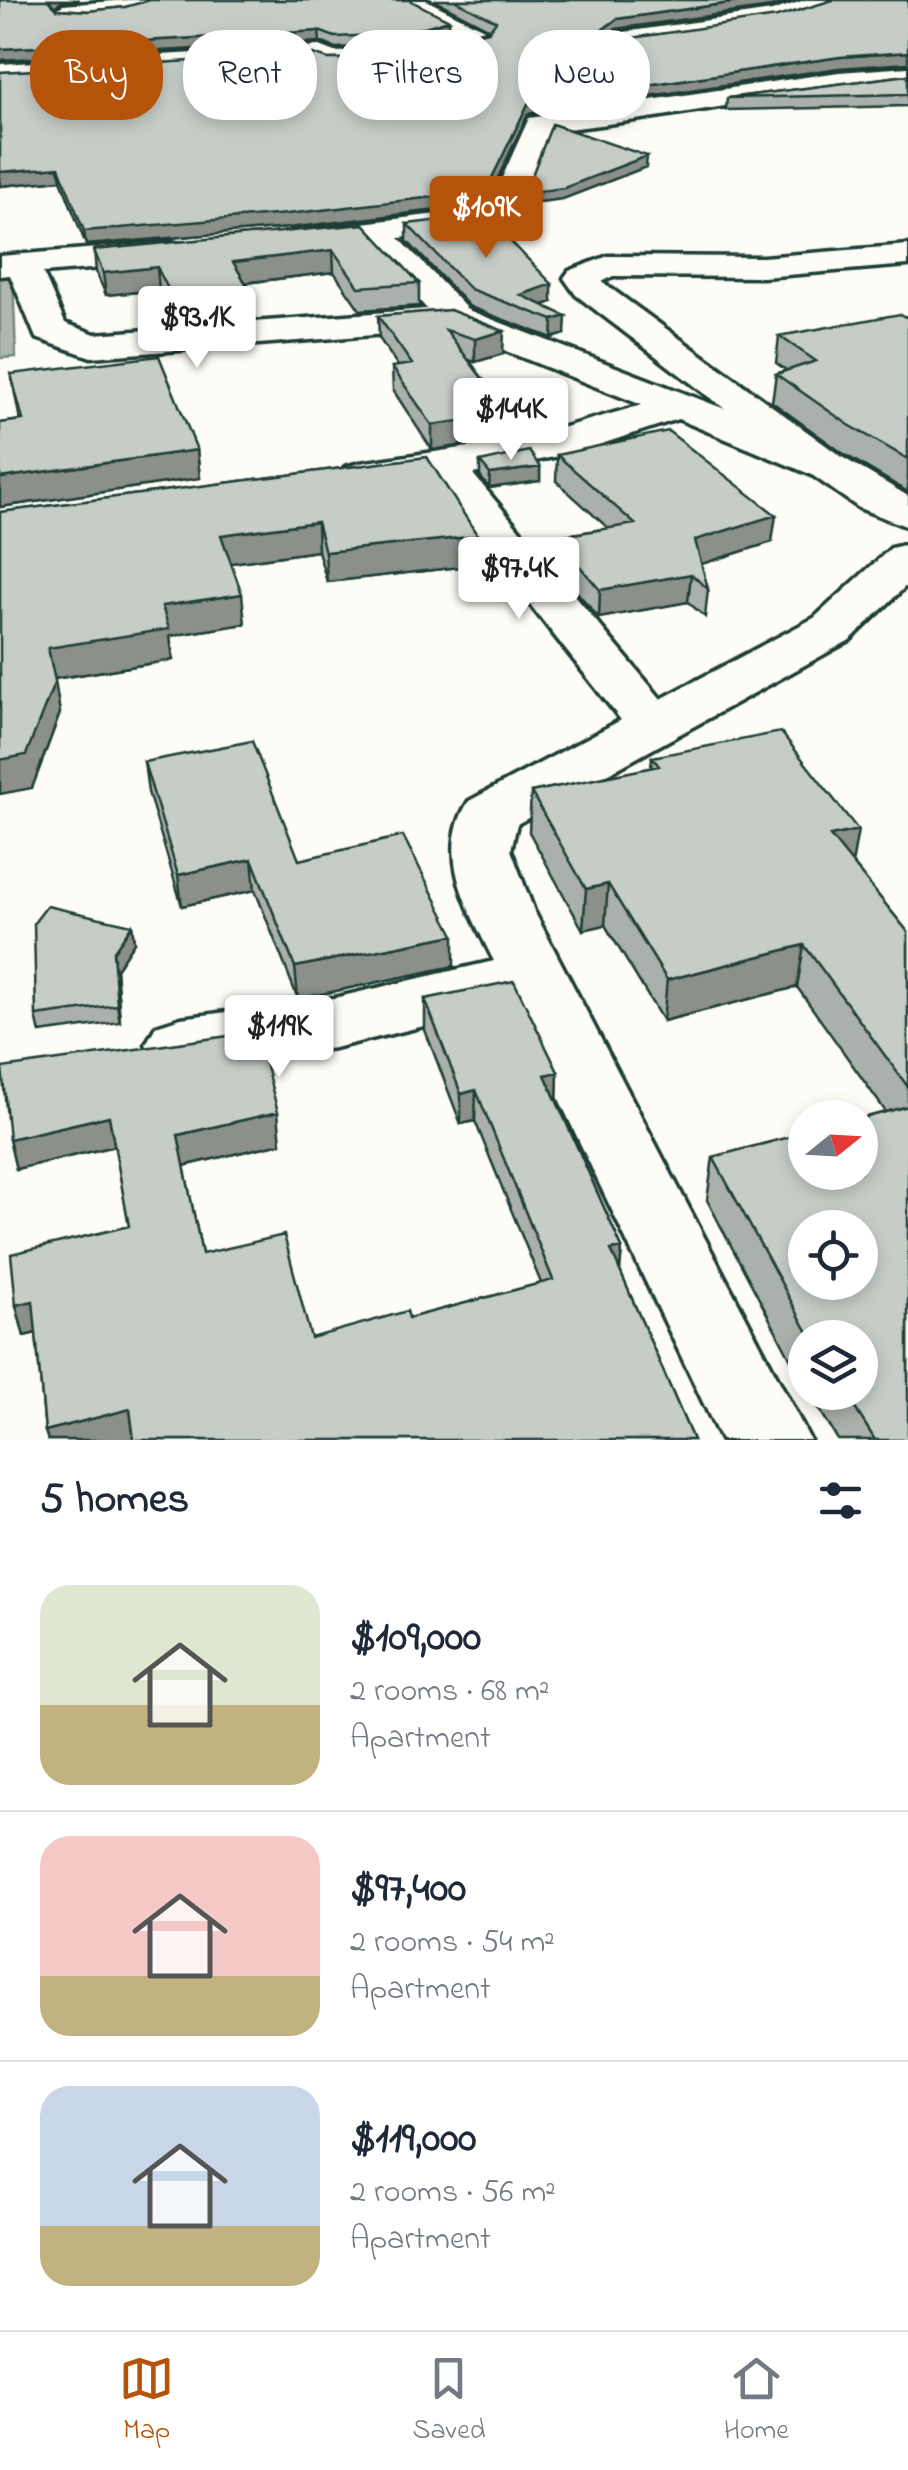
<!DOCTYPE html>
<meta charset="utf-8">
<style>
:root{--surface:#fff;--page:#f2f2f3;--text:#1f2937;--muted:#747a83;--line:#e0e1e3;--accent:#b45309}
body{margin:0;font-family:"Indie Flower",sans-serif;background:var(--page);color:var(--text);height:100vh;display:flex;flex-direction:column;font-size:38px;white-space:nowrap}
*{box-sizing:border-box;margin:0}
p{font-size:32px;color:var(--muted)}
.icon{flex:none;width:55px;height:55px;fill:none;stroke:currentColor;stroke-width:2;stroke-linecap:round;stroke-linejoin:round}
.map{position:relative;height:1440px;overflow:hidden}
.panel{display:flex;flex-direction:column;background:var(--surface);flex:1}
.panel>*{flex:none}
.hud{position:absolute;left:30px;top:30px;width:850px;height:90px;display:flex;gap:20px}
.needle{width:65px;rotate:72deg}
.fabs{position:absolute;left:788px;top:1100px;display:grid;gap:20px}
.fabs a{display:grid;place-items:center;width:90px;height:90px;border-radius:50%;background:var(--surface);box-shadow:0 5px 15px #0003;font-size:50px}
.price{position:absolute;translate:-50% -85px;padding:0 22px;border-radius:10px;background:#fff;color:#222;font-size:32px;line-height:65px;filter:drop-shadow(0 2px 5px #0008)}
.price::after{content:'';position:absolute;left:50%;top:60px;width:30px;height:22px;margin-left:-15px;background:inherit;clip-path:polygon(0 0,100% 0,50% 100%)}
.price.current{background:var(--accent);color:#fff}
ul{padding:0;list-style:none}
li{display:flex;align-items:center;gap:30px;height:250px;padding:0 40px}
li+li{border-top:2px solid var(--line)}
li span{display:grid;place-items:center;flex:none;width:280px;height:200px;border-radius:30px;color:#555}
li>.icon{margin-inline-start:auto}
span .icon{width:120px;height:120px;fill:#fffc;stroke-width:1}
li b{font-size:42px}
h2{display:flex;justify-content:space-between;align-items:center;height:120px;padding:0 40px;font-size:42px}
.pill{padding:0 35px;border-radius:40px;background:var(--surface);box-shadow:0 5px 15px #0003;font-size:35px;line-height:90px}
.pill.current{background:var(--accent);color:#fff}
.tabs{display:flex;justify-content:space-around;align-items:center;height:140px;border-top:2px solid var(--line);background:var(--surface);font-size:28px;color:var(--muted)}
.tabs a{display:grid;justify-items:center;gap:5px}
.tabs .current{color:var(--accent)}
.map>svg:first-child{display:block}
.water{fill:#aeb8b1;stroke:#75877f;stroke-width:2.5}
.lines{fill:none;stroke-linecap:round;stroke-linejoin:round}
.minor-casing{stroke:#1f3d34;stroke-width:7}
.minor{fill:#fdfcf7;fill-rule:evenodd}
.wall{fill:#aab0ab;stroke:#1f3d34;stroke-width:2.5}
.shaded-wall{fill:#8b908b;stroke:#1f3d34;stroke-width:2.5}
.building{fill:#c6cdc7;stroke:#1f3d34;stroke-width:2.5;fill-rule:evenodd}
</style>
<div class="map">
<svg width="908" height="1440" viewBox="0 0 908 1440">
<rect width="100%" height="100%" fill="#fdfcf7"/>
<filter id="ink" filterUnits="userSpaceOnUse"><feTurbulence type="fractalNoise" baseFrequency=".01" numOctaves="2"/><feDisplacementMap in="SourceGraphic" scale="20" xChannelSelector="R" yChannelSelector="G"/><feConvolveMatrix kernelMatrix="1 2 1 2 8 2 1 2 1" color-interpolation-filters="sRGB"/></filter>
<g filter="url(#ink)">
<path class="water" d="M13 275 16 357 0 358V276Z"/>
<g class="lines">
<defs>
<path id="minor" d="M127 0H164C149 14 66 26 52 12L63 5Z
M397 0H426L492 33 488 38C452 49 346 84 314 61L0 80V64L320 46 335 52 401 49 459 32Z
M805 0H839L836 5 775 24 617 47 605 40 617 33 772 11Z
M908 67V83C788 91 670 119 549 131L517 214 486 228 399 238 468 310 725 409 576 295 564 278 569 271 608 256 763 257 908 245V265L763 277 613 276 602 282 842 457 908 496V527L859 508 812 475 678 419 577 452 473 474 661 699 814 618 891 548 908 544V584L850 640 517 824 511 850 534 911 810 1440H721L514 1004 334 1048 181 1070 156 1062 146 1044 156 1026 181 1018 334 998 494 961C469 910 434 854 469 801L621 720 432 480 360 489 345 485 338 476 345 467 360 463 522 439 642 405 450 329 91 357 36 338 10 275 0 276V256L171 242 183 245 188 252 183 259 171 262 43 273 65 323 95 334 427 309 367 242 297 251 285 248 280 241 285 234 297 231 478 209 491 202 529 118 839 72Z"/>
</defs>
<use href="#minor" class="minor-casing"/>
<use href="#minor" class="minor"/>
</g>
<path class="wall" d="M0 0H79L63 1 55 7 57 9 88 11 125 7 449 20V31L400 45 336 48 320 42 0 60Z
M434 0H793L771 7 616 29 610 35 618 40 908 0V64L839 68 528 114 488 199 477 205 288 228 86 245 61 180 0 186 328 59H374L490 29Z
M908 75V106L726 110 727 98Z
M364 224 419 283V306L360 310 334 272 246 283 253 295 255 318 176 324 159 290 106 295 96 272 94 250Z
M407 224 552 302 543 305 565 334 552 338 470 307 407 241Z
M450 310 503 354 475 362 469 360 509 414V438L432 450 393 390 392 367 398 366 379 338 378 316Z
M908 316V492L844 454 772 402 776 374 786 370 776 363 779 336Z
M11 374 197 450 200 478 0 507V423L20 420Z
M557 455 772 542 701 564 708 589 705 617 688 602 599 618 554 565 555 537 608 528 556 481Z
M427 457 478 565 327 582 318 551 231 563 245 624 170 636 173 660 54 679 60 713 32 788 0 512Z
M480 462 540 467V481L489 488 480 476Z
M652 757 852 863 908 932V1440H838L809 1392H860V1338H805V1386L707 1200 713 1157 886 1112 797 987 663 1021 605 925 583 930 529 832 531 792 651 768Z
M144 762 299 860 454 966 298 999 255 890 182 906 148 792Z
M132 925 134 942 116 969 120 1022 40 1033 36 1016Z
M425 999 558 1072 557 1101 622 1248 620 1271 693 1440H48L45 1431 36 1333 24 1336 16 1305 129 1226 115 1146 16 1169 9 1139 281 1143 184 1166 202 1254 311 1338 409 1318 541 1283 475 1121 461 1124 425 1030Z"/>
<path class="shaded-wall" d="M48 0H79L63 1 48 11Z
M751 0H793L771 7 616 29 601 41 602 30 617 19Z
M449 20V31L400 45V34Z
M319 31 320 42 0 60V49Z
M908 52V63L839 68 528 114 488 199 477 205 288 228 86 245 84 231 529 102 840 57Z
M647 156 646 167 563 199 525 204V193Z
M59 167 61 180 0 186V172Z
M333 250 334 272 235 284 233 262Z
M157 267 159 290 106 295 103 273Z
M552 284V302L527 310 521 295Z
M566 316 565 334 552 338 553 320Z
M504 331 503 354 475 362V339Z
M509 414V438L432 450V425Z
M197 450 200 478 0 507V478Z
M540 467V481L489 488 490 474Z
M776 515 772 542 692 567 695 540Z
M317 522 318 551 224 564 221 535Z
M478 536V565L327 582 325 552Z
M691 574 688 602 599 618 600 590Z
M242 594 245 624 170 636 173 660 53 679 48 648 162 606Z
M55 681 60 713 32 788 0 794V760Z
M858 830 851 870 830 836Z
M252 859 255 890 182 906 178 875Z
M608 884 605 925 583 930 586 889Z
M132 925 134 942 116 969 120 1022 117 1005 113 952Z
M454 935V966L298 999 295 967Z
M804 945 797 987 663 1021 667 980Z
M558 1072 557 1102 545 1075Z
M476 1090 475 1121 461 1124V1094Z
M278 1112 281 1143 183 1166 178 1135Z
M109 1116 115 1146 16 1169 9 1139Z
M622 1248 619 1278 611 1250Z
M33 1301 40 1332 24 1336 16 1305Z
M130 1409 134 1440H48L45 1431Z"/>
<path class="building" d="M0 0H48L57 9 88 11 125 7 150 0H409L449 20 400 34 335 37 319 31 0 49Z
M454 0H751L617 19 602 30 618 40 777 17 833 0H908V52L840 57 529 102 488 186 477 192 287 214 84 231 59 167 0 172V72L313 54 328 59H374L489 31 496 21Z
M908 75V94L727 98Z
M552 124 647 156 564 188 525 193Z
M485 215 552 284 521 295 566 316 553 320 470 289 407 224Z
M364 224 419 283 359 287 333 250 233 262 253 295 174 301 157 267 103 273 94 250Z
M450 310 504 331 475 339 446 330 509 414 432 425 392 367 412 364 378 316Z
M900 314 905 317 908 316V459L849 425 776 374 816 361 779 336Z
M159 356 197 450 0 478V423L23 420 11 374Z
M668 431 776 515 695 540 708 589 691 574 600 590 555 537 635 524 557 455Z
M529 451 540 467 490 474 480 462Z
M427 457 478 536 325 552 317 522 221 535 242 594 162 606 169 629 48 648 55 681 26 755 0 760V512Z
M781 732 858 830 830 836 908 932V1087L804 945 667 980 608 884 586 889 531 792 659 766 652 757Z
M252 741 299 860 403 836 454 935 295 967 252 859 178 875 144 762Z
M47 906 132 925 113 952 117 1005 36 1016 34 923Z
M514 981 558 1072 545 1075 622 1248 611 1250 693 1440H134L130 1409 45 1431 33 1301 16 1305 11 1254 129 1226 109 1116 9 1139 2 1068 257 1032 278 1112 178 1135 202 1254 284 1235 311 1338 407 1311 409 1318 553 1280 476 1090 461 1094 425 999Z
M908 1106V1440H875L845 1392H860V1338H811L713 1157 805 1133V1172H860V1119ZM805 1228H860V1282H805Z"/>
</g>
</svg>
<div class="fabs">
<a><svg class="needle" viewBox="-14 -14 28 28"><path d="M0-13l5 13h-10z" fill="#e53935"/><path d="M0 13l5-13h-10z" fill="#747a83"/></svg></a>
<a><svg class="icon" aria-label="locate" viewBox="0 0 24 24"><circle cx="12" cy="12" r="6"/><path d="M12 2v4M12 18v4M2 12h4M18 12h4"/></svg></a>
<a><svg class="icon" aria-label="layers" viewBox="0 0 24 24"><path d="M12 4l9 5-9 5-9-5zM3 14l9 5 9-5"/></svg></a>
</div>
<b class="price current" style="left:486px;top:261px">$109K</b>
<b class="price" style="left:197px;top:371px">$93.1K</b>
<b class="price" style="left:511px;top:463px">$144K</b>
<b class="price" style="left:519px;top:622px">$97.4K</b>
<b class="price" style="left:279px;top:1080px">$119K</b>
<div class="hud">
<a class="pill current">Buy</a>
<a class="pill">Rent</a>
<a class="pill">Filters</a>
<a class="pill">New</a>
</div>
</div>
<section class="panel">
<h2>5 homes<svg class="icon" aria-label="filters" viewBox="0 0 24 24"><path d="M4 7h16M4 17h16"/><circle cx="9" cy="7" r="2"/><circle cx="15" cy="17" r="2"/></svg></h2>
<ul>
<li><span style="background:linear-gradient(#dfe7d0 60%,#c2b280 0)"><svg class="icon" aria-label="home" viewBox="0 0 24 24"><path d="M3 11l9-7 9 7M6 9v11h12V9"/></svg></span><div><b>$109,000</b><p>2 rooms · 68 m²</p><p>Apartment</p></div></li>
<li><span style="background:linear-gradient(#f6c9c9 70%,#c2b280 0)"><svg class="icon" aria-label="home" viewBox="0 0 24 24"><path d="M3 11l9-7 9 7M6 9v11h12V9"/></svg></span><div><b>$97,400</b><p>2 rooms · 54 m²</p><p>Apartment</p></div></li>
<li><span style="background:linear-gradient(#c9d6e8 70%,#c2b280 0)"><svg class="icon" aria-label="home" viewBox="0 0 24 24"><path d="M3 11l9-7 9 7M6 9v11h12V9"/></svg></span><div><b>$119,000</b><p>2 rooms · 56 m²</p><p>Apartment</p></div></li>
</ul>
</section>
<nav class="tabs">
<a class="current"><svg class="icon" aria-label="map" viewBox="0 0 24 24"><path d="M3 6l6-2 6 2 6-2v14l-6 2-6-2-6 2zM9 4v14M15 6v14"/></svg>Map</a>
<a><svg class="icon" aria-label="saved" viewBox="0 0 24 24"><path d="M7 4h10v16l-5-4-5 4z"/></svg>Saved</a>
<a><svg class="icon" aria-label="home" viewBox="0 0 24 24"><path d="M3 11l9-7 9 7M6 9v11h12V9"/></svg>Home</a>
</nav>
